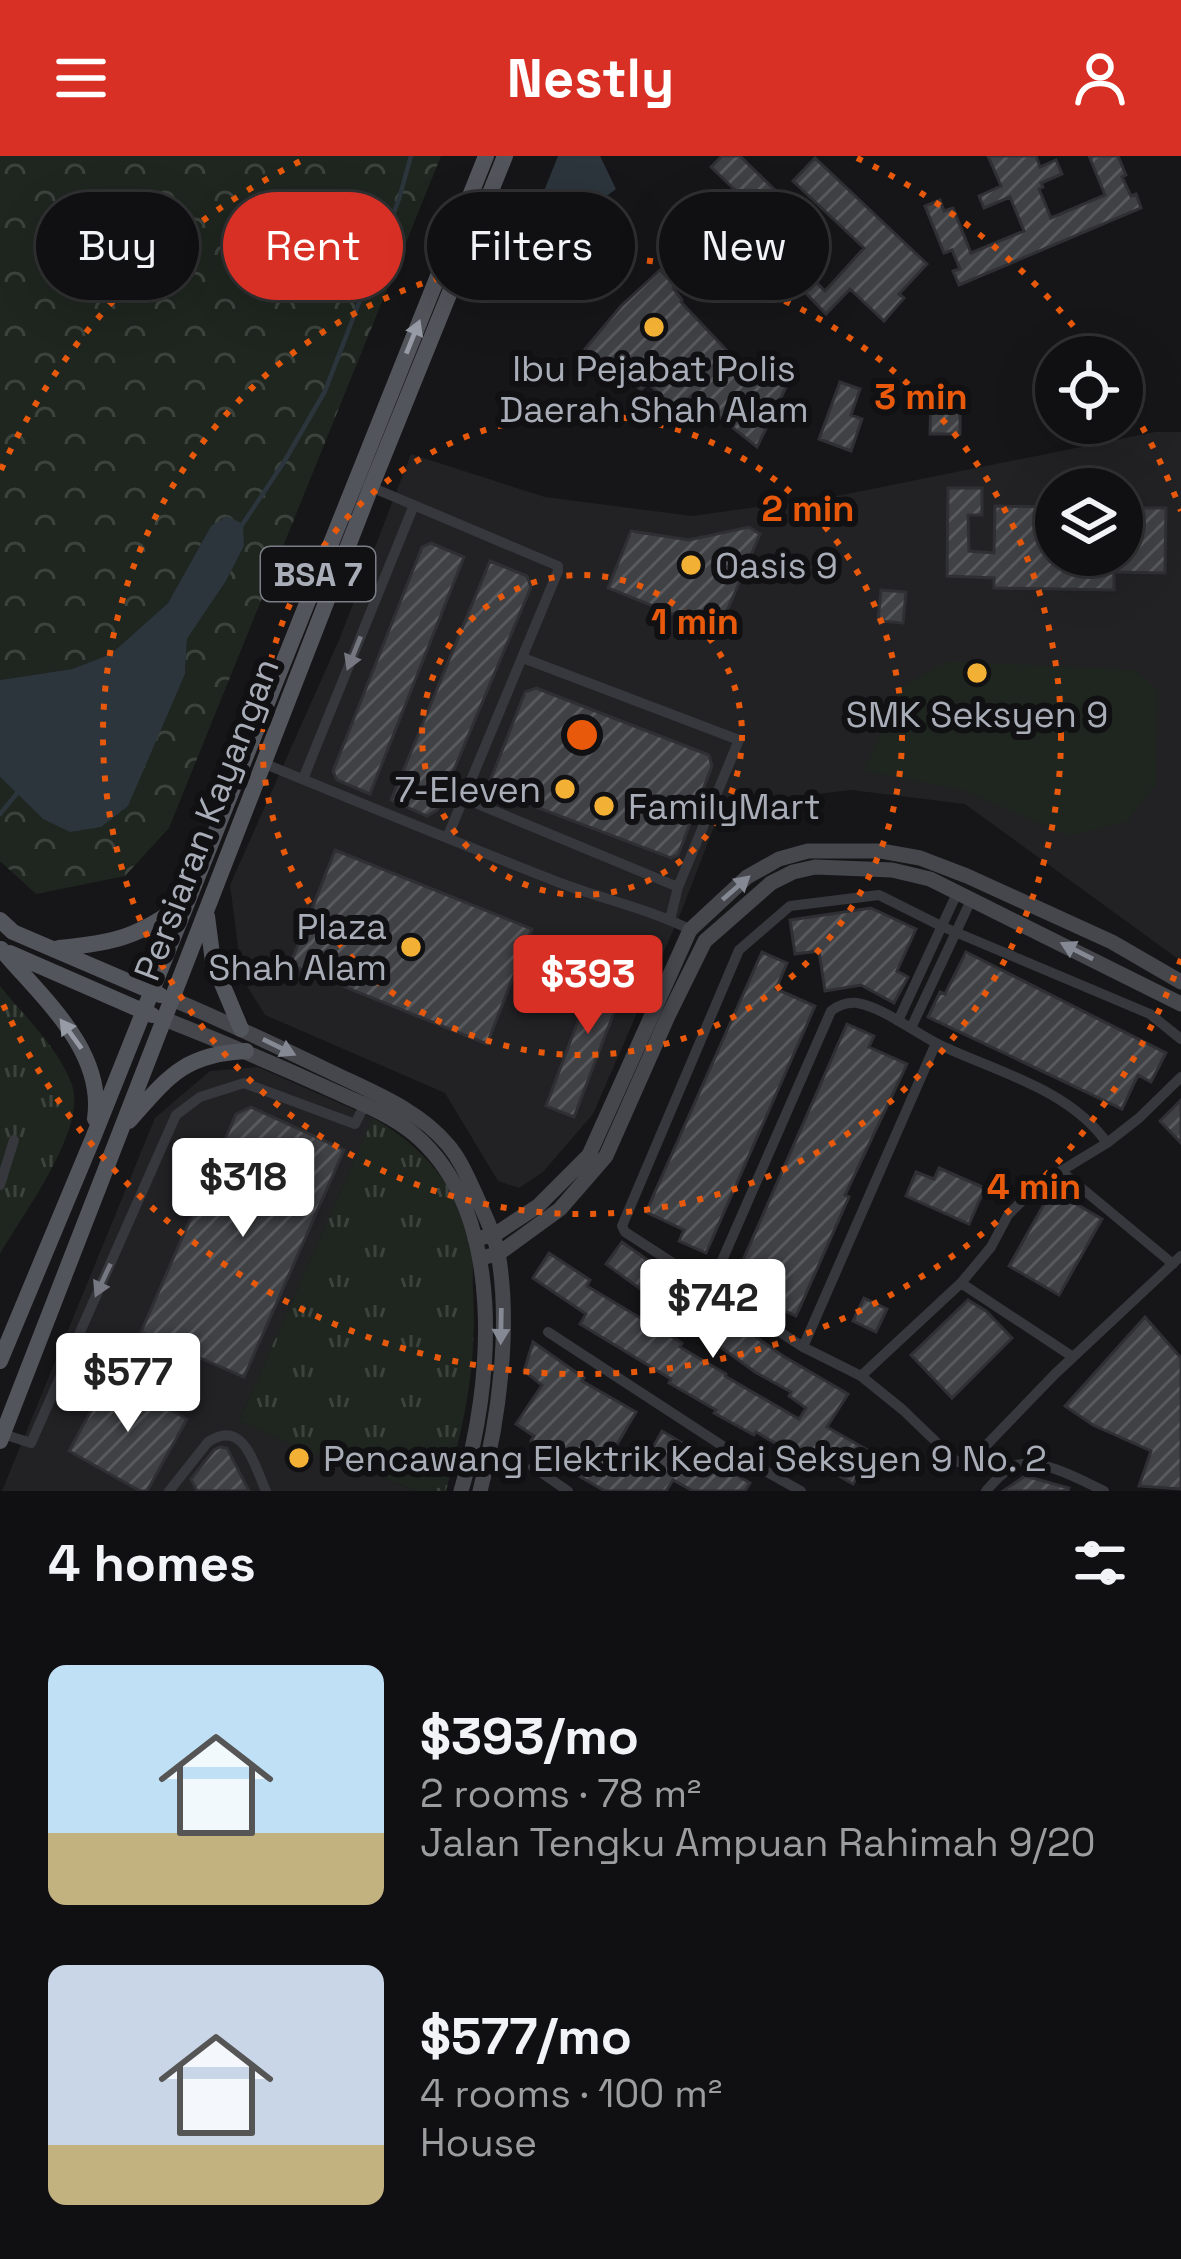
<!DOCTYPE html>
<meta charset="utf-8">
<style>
:root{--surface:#101012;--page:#19191b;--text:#f1f3f6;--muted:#9c9d9f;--line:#303032;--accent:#d93025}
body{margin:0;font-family:"Space Grotesk",sans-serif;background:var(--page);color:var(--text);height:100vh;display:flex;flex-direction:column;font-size:45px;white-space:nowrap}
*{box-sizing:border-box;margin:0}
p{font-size:39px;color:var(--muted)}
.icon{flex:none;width:66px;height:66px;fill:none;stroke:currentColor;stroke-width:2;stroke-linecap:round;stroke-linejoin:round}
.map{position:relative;height:1335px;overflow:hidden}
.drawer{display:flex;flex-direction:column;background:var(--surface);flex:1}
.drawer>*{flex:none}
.banner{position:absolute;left:36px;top:36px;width:1110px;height:108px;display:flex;gap:24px}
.buttons{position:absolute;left:1035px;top:180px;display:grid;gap:24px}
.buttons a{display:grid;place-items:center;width:108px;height:108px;border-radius:50%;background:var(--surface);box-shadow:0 12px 48px #0002,0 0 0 3px var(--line);font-size:60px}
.price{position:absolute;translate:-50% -102px;padding:0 27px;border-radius:12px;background:#fff;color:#222;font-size:39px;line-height:78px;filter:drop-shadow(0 3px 6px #0008)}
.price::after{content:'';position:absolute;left:50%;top:72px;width:36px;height:27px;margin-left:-18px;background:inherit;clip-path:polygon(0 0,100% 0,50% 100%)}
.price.current{background:var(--accent);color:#fff}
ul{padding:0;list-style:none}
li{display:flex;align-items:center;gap:36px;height:300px;padding:0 48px}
li span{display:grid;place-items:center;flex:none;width:336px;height:240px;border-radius:18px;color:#555}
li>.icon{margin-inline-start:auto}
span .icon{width:144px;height:144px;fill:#fffc;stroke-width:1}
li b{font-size:51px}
h2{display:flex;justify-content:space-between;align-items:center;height:144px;padding:0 48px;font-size:51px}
.chip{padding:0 42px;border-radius:54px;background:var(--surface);box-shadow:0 12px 48px #0002,0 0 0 3px var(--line);font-size:42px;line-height:108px}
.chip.current{background:var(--accent);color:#fff}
header{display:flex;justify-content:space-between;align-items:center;height:156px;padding:0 48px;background:var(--accent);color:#fff;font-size:54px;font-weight:700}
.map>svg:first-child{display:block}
.built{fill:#222225;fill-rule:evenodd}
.forest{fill:url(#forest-crowns)}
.park{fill:url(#park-tufts)}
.garden{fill:#1e261f}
.water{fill:#2c353c}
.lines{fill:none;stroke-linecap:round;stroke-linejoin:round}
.stream{stroke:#2c353c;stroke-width:4.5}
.building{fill:url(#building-hatch);stroke:#303034;stroke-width:3}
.street{stroke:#37383d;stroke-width:10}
.secondary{stroke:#45474d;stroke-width:15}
.primary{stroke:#53555c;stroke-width:16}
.oneway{fill:#979ba6}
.oneway2{fill:#757881}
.oneway3{fill:#858993}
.ring{fill:none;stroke:#e8590c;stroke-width:6;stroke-dasharray:6 12}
.poi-dot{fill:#f2b134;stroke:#111113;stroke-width:4.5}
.labels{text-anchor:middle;stroke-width:12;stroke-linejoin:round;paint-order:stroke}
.shield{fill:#111113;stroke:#7b7e86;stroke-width:3}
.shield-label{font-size:33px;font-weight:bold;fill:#a8adb8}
.poi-label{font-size:36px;fill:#a8adb8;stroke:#111113;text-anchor:start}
.street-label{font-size:36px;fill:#a8adb8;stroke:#111113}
.centre{fill:#e8590c;stroke:#111113;stroke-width:6}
.ring-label{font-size:36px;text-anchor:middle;font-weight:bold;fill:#e8590c;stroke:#111113;stroke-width:12;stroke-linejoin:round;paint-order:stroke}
</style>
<header><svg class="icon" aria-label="menu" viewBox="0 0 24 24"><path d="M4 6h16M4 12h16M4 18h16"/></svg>Nestly<svg class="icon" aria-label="person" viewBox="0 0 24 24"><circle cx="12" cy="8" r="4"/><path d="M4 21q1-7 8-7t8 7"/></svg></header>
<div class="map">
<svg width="1181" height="1335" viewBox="0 0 1181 1335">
<defs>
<pattern id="forest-crowns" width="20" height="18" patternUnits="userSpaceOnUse" patternTransform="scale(3)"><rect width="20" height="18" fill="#1e261f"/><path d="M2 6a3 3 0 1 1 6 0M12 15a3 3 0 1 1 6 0" fill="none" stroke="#3c433d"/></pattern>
<pattern id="park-tufts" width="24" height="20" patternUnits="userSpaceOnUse" patternTransform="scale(3)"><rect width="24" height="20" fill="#1e261f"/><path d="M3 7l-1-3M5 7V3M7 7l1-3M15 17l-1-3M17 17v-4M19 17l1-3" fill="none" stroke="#3c433d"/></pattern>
<pattern id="building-hatch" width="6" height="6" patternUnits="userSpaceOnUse" patternTransform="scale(3)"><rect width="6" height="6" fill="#404145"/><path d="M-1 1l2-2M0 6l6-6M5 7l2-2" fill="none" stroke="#595a5e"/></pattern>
</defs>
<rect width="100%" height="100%" fill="#161618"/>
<path class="built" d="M1155 276H1181V805L965 648 851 634 772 643 715 668 682 754 593 958 543 1016 519 1032 498 1025 445 937 265 859 242 822 230 729 339 484 411 298 545 341 692 360 842 339ZM1056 333H1122V399H1056Z
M258 911 373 962 239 1265 318 1299 320 1294 415 1335H2L155 962 210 915Z"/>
<path class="forest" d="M0 0H441L169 672 125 720 36 738 0 705V621L43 663 164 563 185 518 187 483 226 425 244 390 211 370 168 447 111 498 72 513 0 524Z"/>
<path class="park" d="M0 830C24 860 59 892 72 929 87 974 23 1058 0 1098Z
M373 962C422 989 460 1033 471 1089 474 1104 472 1120 473 1135 477 1211 465 1262 446 1335H415L321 1294 318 1300 239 1265Z"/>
<path class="garden" d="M947 505 1135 514 1157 533 1156 628 1127 666 1068 680 963 634 864 615 901 531Z"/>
<path class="water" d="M558 0H600L616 33 576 63 549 96 529 104 522 100V90Z
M227 360 243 368 244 390 226 425 187 483 185 518 128 650 101 671 70 676 43 663 0 621V524L72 513 111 498 168 447 211 370Z"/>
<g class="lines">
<path class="stream" d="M242 369 284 306 325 235 399 43 411 0
M0 658 18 636"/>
</g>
<path class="building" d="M722 0H740L776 35 740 73 753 86 742 97 708 61 735 34 711 11Z
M988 0H1036L1040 11 1056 4 1062 18 1041 27 1043 31 1039 33 1051 62 1105 39 1089 0H1118L1126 19 1122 21 1131 40 1136 38 1141 52 959 129 953 115 960 113 952 94 944 97 925 50 940 44 944 55 953 52 971 97 1024 75 1010 41 984 52 979 40 1001 30Z
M815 2 927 108 899 138 904 142 884 165 850 133 826 158 800 131 811 121 825 135 864 92 793 25Z
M660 114 675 129 673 132 682 144 681 146 748 217 757 206 789 225 757 291 692 239 678 255 648 227 641 234 624 217 617 223 585 193 621 150Z
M840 226 860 233 851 259 862 263 851 295 819 283Z
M931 242H960V278H930Z
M948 332H982V359H968L969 395 994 397 995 350 1056 351V399H1122V352H1166L1165 417 1114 416V434L994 432V422L947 420Z
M749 371 760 378 718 476 608 432 631 375 689 384Z
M431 387 464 401 370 638 337 624 333 615 422 391Z
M490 405 527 420 531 431 437 654 427 660 391 644Z
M881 434 906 436 903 467 878 465Z
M536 532 709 599 712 610 678 699 671 702 494 635 490 625 525 536Z
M335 694 532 773 487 888 290 809Z
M871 752 916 773 897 815 908 821 894 847 861 829 825 835 819 795 795 798 790 764Z
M762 796 787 807 776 833 815 850 706 1097 679 1085 684 1074 646 1056Z
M966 796 1166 897 1151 926 1138 919 1122 953 928 861 940 836 945 838Z
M602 801 631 812 574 961 546 950Z
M847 868 874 880 869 891 907 908 845 1039 849 1041 796 1160 768 1147 773 1137 736 1120Z
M1181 944V987L1160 965Z
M251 951 344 994 244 1221 141 1176 236 958Z
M939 1012 985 1032 969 1068 906 1040 916 1016 934 1023Z
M1052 1034 1102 1063 1059 1139 1009 1110Z
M622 1086 783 1200 848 1238 827 1271 871 1296 853 1328 806 1301 805 1304 756 1276 754 1279 714 1257 716 1254 669 1227 671 1223 580 1168 586 1158 533 1122 549 1097 590 1124 587 1130 682 1187 680 1191 726 1218 725 1220 799 1263 806 1252 789 1240 791 1236 755 1216 606 1108Z
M864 1142 887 1153 876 1176 853 1165Z
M968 1144 986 1155 1012 1182 952 1242 911 1199Z
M1145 1161 1181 1202V1333L1139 1330 1151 1295 1093 1269 1065 1250Z
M533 1186 584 1222 582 1225 636 1256 612 1297 641 1313 662 1275 750 1327 745 1335H693L673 1324 666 1335H605L556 1307 558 1303 531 1285 534 1280 516 1268 542 1229 524 1215Z
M110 1220 187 1263 147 1335H140L69 1295Z
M220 1291 227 1292 249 1335H197L191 1323 214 1294Z
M1025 1320 1069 1332 1068 1335H1003Z"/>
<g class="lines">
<path class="street" d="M371 331 558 410V415L447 682
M523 502 739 584 678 731 670 764
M263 607C363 648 463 689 563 728 606 744 652 754 693 775
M303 623 414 349
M463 642 678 731
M898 865 958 735
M911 872 972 742
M1181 883 1150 858 941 770 879 739 790 750 739 794 622 1070 625 1076 803 1191 861 1220 903 1254 957 1306 972 1304 1055 1218 1181 1100
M1061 1015 1173 1108
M0 1029 14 984
M961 1127 1073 1201
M710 1132 831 855C839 849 847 846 857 847 885 852 915 877 940 889 997 916 1069 933 1107 987
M548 1176 738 1300 801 1335
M803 1191 936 887
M861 1220 961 1127 991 1091 1008 1059 1024 1043 1061 1015 1107 987 1139 962 1181 921
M3 1278 31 1287 176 959 200 941 244 927 355 968 367 944
M533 1311 568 1335
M169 1335 208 1286C244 1262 254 1309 266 1335
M986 1335C995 1325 1004 1314 1017 1309 1040 1301 1083 1325 1104 1335"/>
<path class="secondary" d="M172 843C226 866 279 891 331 916 372 936 418 953 448 989 460 1003 467 1020 475 1037 483 1056 494 1076 498 1097 511 1170 499 1264 480 1335
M164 863C218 884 272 907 325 931 355 945 389 957 414 978 508 1057 493 1230 461 1335
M475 1083 494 1079 538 1050 589 999 690 774 747 721 779 703 808 695H881L920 702 967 720 1112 786 1181 826
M480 1102 498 1098 560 1053 606 1000 668 860 705 785 771 727 793 716 815 711 892 714 930 723 1181 848"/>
<path class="primary" d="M207 760 213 806 241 873
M0 764 13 776 160 839
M59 792C114 787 139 781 184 747
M1 793C42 842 105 894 95 963
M10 797 152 859
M129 965C168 921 184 898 246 895
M0 1205 93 982 486 0
M0 1285 371 331 505 0"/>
</g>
<defs><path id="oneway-solid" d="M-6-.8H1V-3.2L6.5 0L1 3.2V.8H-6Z" transform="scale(3)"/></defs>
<g class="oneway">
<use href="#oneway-solid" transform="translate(413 181) rotate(-68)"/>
<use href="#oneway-solid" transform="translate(71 878) rotate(-126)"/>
</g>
<g class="oneway2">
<use href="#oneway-solid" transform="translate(354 497) rotate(112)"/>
<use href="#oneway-solid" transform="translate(103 1124) rotate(115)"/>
</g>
<g class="oneway3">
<use href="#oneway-solid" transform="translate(736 732) rotate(-41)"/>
<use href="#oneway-solid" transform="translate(1077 795) rotate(-153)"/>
<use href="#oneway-solid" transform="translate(279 891) rotate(26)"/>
<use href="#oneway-solid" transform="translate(501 1170) rotate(91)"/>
</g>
<g class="ring">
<circle cx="582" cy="579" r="160"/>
<circle cx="582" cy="579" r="320"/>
<circle cx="582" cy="579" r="479"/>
<path d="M1181 803A639 639 0 0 1 1 844M1 314A639 639 0 0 1 307 2M857 2A639 639 0 0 1 1096 199M1124 240A639 639 0 0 1 1181 355"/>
</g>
<g class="poi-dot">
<circle cx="654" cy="171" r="12"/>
<circle cx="691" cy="409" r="12"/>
<circle cx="977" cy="517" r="12"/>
<circle cx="565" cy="633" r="12"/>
<circle cx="604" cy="650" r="12"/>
<circle cx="411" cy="791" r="12"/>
<circle cx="299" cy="1302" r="12"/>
</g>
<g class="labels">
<rect class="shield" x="261" y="391" width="114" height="54" rx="9"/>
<g class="shield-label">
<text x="318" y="430">BSA 7</text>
</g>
<g class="poi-label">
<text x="654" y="225" text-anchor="middle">Ibu Pejabat Polis<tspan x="654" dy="41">Daerah Shah Alam</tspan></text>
<text x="715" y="422">Oasis 9</text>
<text x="977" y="571" text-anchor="middle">SMK Seksyen 9</text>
<text x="541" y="646" text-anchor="end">7-Eleven</text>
<text x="628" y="663">FamilyMart</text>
<text x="387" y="783" text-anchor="end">Plaza<tspan x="387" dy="41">Shah Alam</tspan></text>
<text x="323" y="1315">Pencawang Elektrik Kedai Seksyen 9 No. 2</text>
</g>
<g class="street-label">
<text transform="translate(206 663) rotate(-69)" y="13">Persiaran Kayangan</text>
</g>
</g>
<circle cx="582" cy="579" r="18" class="centre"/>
<g class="ring-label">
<text x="921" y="253">3 min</text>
<text x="808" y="365">2 min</text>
<text x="695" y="478">1 min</text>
<text x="1034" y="1043">4 min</text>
</g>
</svg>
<div class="buttons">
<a><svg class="icon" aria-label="locate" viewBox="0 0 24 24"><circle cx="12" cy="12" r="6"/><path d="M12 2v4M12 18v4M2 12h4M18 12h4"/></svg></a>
<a><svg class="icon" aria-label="layers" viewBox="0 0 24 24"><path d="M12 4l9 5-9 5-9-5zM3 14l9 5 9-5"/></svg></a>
</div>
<b class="price current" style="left:588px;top:881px">$393</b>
<b class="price" style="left:243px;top:1084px">$318</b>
<b class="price" style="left:713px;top:1205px">$742</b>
<b class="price" style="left:128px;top:1279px">$577</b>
<div class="banner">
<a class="chip">Buy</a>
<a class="chip current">Rent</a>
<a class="chip">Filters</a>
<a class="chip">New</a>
</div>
</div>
<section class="drawer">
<h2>4 homes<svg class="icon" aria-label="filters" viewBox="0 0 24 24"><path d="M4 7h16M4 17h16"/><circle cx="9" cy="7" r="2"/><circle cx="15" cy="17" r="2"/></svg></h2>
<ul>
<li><span style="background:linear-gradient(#bfe0f5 70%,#c2b280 0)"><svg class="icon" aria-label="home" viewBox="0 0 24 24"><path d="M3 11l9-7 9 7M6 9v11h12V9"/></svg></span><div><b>$393/mo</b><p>2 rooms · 78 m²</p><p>Jalan Tengku Ampuan Rahimah 9/20</p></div></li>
<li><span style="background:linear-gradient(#c9d6e8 75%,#c2b280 0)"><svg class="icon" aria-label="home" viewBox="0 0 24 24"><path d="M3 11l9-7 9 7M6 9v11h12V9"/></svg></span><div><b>$577/mo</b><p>4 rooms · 100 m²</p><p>House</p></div></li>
</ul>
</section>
